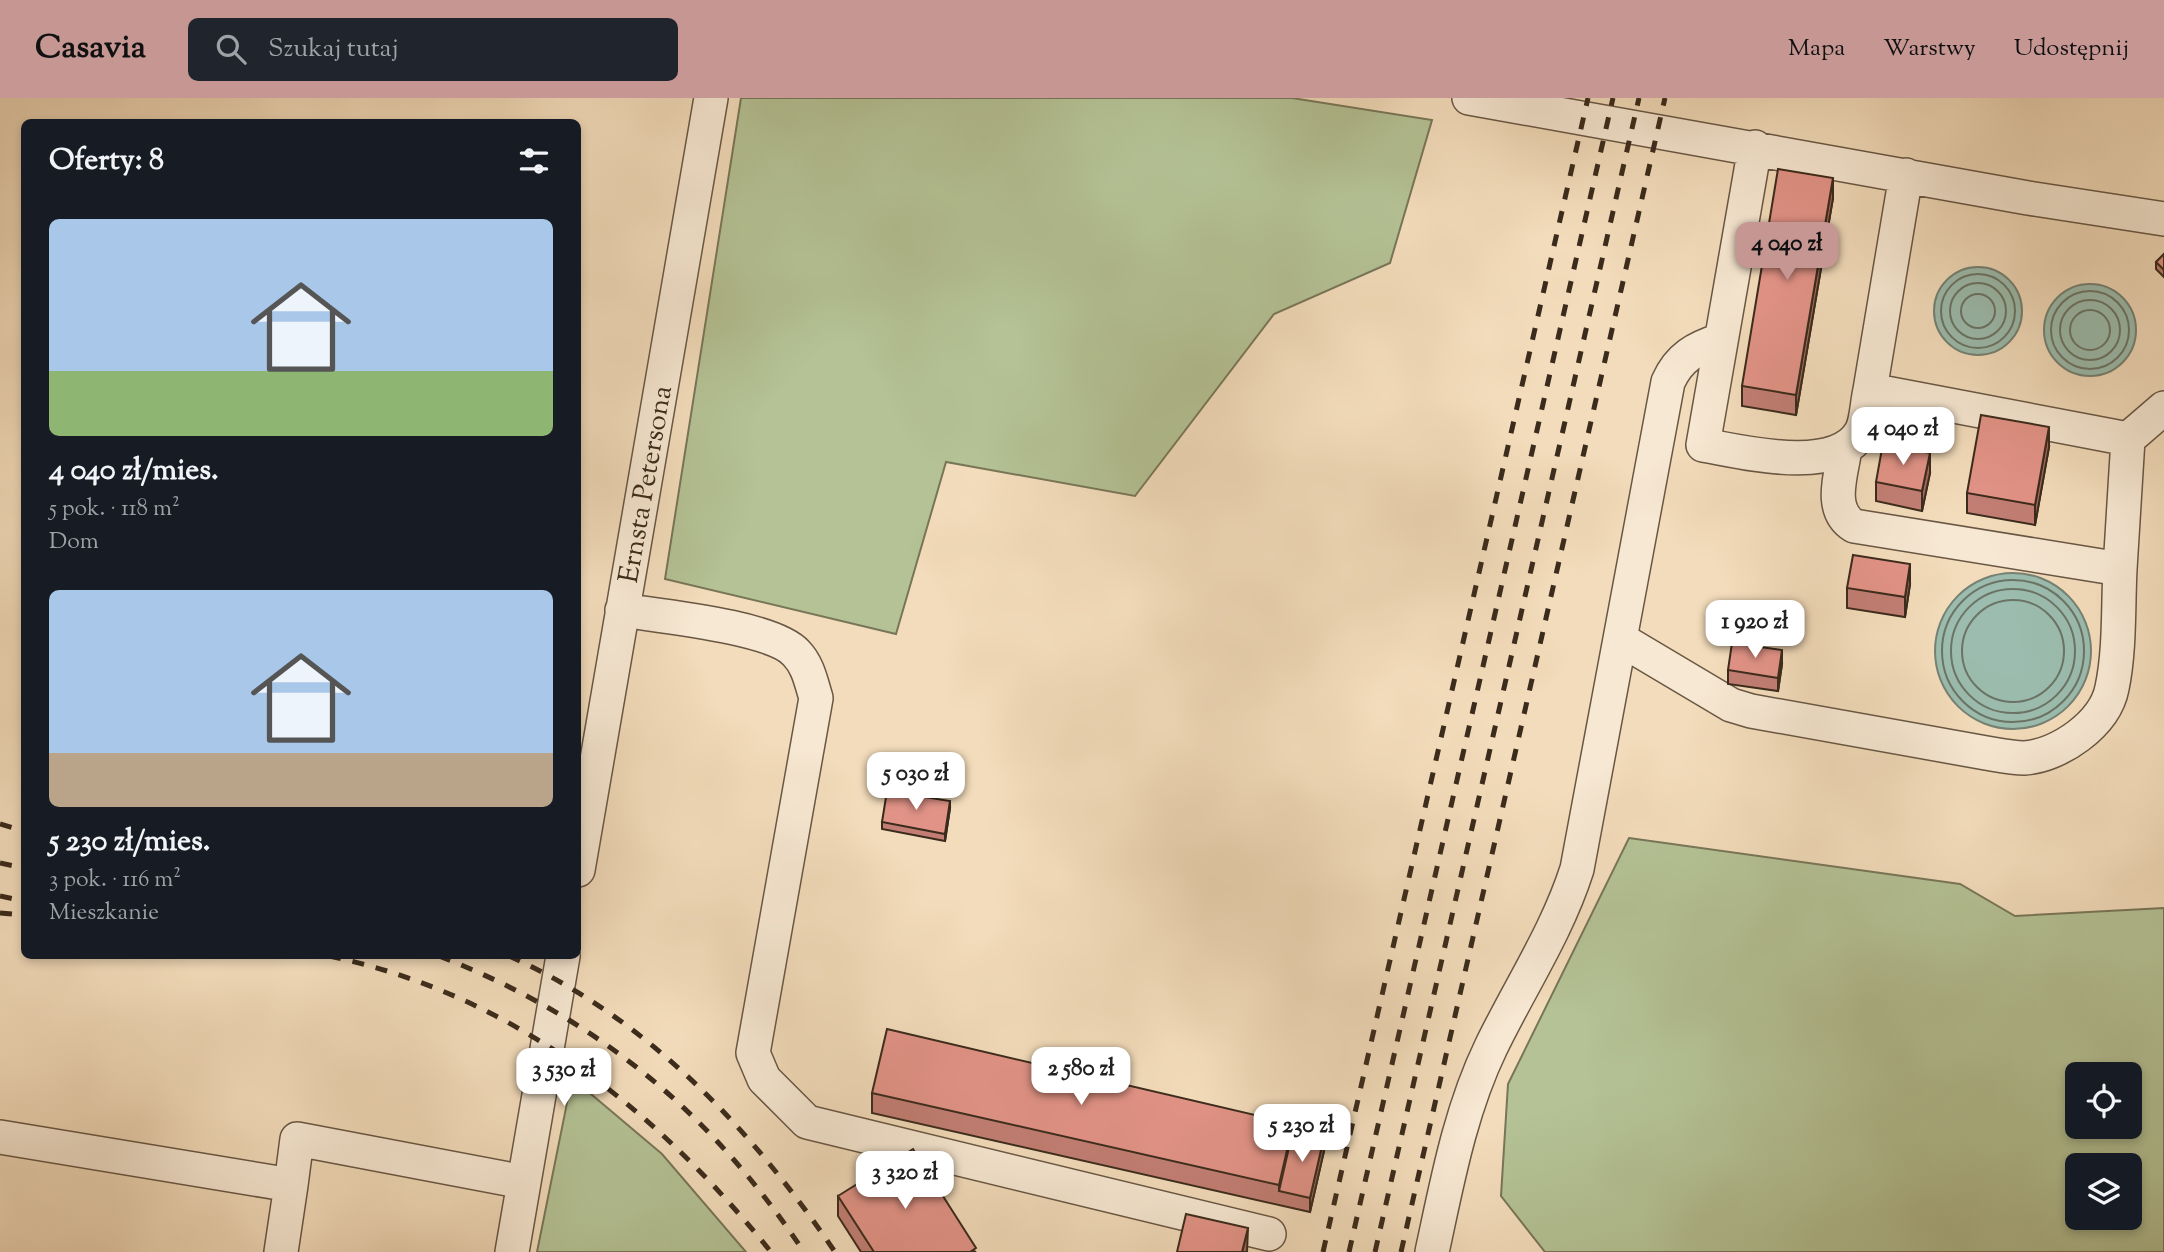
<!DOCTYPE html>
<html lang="pl">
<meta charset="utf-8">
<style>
:root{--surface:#171b24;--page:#20242c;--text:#f1f3f6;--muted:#9ea1a6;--accent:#c59692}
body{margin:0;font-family:"Sorts Mill Goudy",serif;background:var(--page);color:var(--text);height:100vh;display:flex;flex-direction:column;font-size:26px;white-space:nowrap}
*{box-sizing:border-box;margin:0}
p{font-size:23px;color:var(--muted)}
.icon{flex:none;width:38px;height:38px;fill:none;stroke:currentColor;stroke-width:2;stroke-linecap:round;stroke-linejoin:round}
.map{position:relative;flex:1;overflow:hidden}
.drawer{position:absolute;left:21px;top:21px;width:560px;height:840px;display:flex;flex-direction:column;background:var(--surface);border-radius:10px;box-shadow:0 4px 10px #0003}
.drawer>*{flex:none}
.buttons{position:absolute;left:2065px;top:964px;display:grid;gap:14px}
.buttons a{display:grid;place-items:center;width:77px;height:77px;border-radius:10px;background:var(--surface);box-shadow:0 4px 10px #0003;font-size:35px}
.price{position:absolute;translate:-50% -60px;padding:0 16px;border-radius:14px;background:#fff;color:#222;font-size:23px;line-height:46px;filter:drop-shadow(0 2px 4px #0008)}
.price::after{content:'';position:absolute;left:50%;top:42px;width:21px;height:16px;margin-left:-10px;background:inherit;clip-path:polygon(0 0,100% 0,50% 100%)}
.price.selected{background:var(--accent);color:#111}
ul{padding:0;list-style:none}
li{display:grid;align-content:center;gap:14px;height:371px;padding:0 28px}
li span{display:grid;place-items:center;height:217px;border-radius:10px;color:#555}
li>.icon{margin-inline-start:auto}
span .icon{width:126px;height:126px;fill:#fffc;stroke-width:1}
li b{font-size:30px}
h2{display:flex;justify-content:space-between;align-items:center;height:84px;padding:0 28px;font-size:30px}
header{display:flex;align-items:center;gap:42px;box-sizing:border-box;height:98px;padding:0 35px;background:var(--accent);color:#111}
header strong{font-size:33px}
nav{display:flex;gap:38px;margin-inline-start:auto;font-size:24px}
.search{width:490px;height:63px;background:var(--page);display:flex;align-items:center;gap:18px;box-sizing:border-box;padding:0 24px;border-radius:10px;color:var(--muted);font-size:26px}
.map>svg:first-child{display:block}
.green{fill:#b4c295;stroke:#787658;stroke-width:2;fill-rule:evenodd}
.water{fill:#9bbcae;stroke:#758274;stroke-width:2}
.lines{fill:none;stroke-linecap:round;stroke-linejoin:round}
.shore{stroke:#6b7465;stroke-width:2}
.minor-casing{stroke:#695744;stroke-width:36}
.minor{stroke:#f7e8d3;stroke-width:33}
.rail{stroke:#3b2b1c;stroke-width:5;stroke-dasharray:12 12;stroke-linecap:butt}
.wall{fill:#c27e74;stroke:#3b2b1c;stroke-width:2}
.shaded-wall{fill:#9e675e;stroke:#3b2b1c;stroke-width:2}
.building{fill:#e29387;stroke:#3b2b1c;stroke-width:2}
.labels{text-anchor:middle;stroke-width:5;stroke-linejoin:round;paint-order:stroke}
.street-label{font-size:28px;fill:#3b2b1c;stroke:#f7e8d3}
</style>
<header>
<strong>Casavia</strong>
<div class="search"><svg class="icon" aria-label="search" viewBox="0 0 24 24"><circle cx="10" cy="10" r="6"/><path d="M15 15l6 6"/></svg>Szukaj tutaj</div>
<nav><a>Mapa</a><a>Warstwy</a><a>Udostępnij</a></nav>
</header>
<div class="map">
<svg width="2164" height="1154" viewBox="0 0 2164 1154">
<rect width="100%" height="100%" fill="#f3dcbb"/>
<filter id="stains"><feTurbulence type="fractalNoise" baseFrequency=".00286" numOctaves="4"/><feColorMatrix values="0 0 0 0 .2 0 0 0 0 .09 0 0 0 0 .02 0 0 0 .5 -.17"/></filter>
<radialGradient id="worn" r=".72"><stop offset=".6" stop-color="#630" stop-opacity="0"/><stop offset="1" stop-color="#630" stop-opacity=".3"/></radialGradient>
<path class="green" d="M741 0H1292L1432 22 1390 165 1274 216 1135 398 946 364 896 536 665 481Z
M1629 740 1960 786 2015 818 2164 810V1154H1545L1501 1098 1508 986ZM2130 976V1029H2077V976ZM2077 1068H2130V1120H2077Z
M572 980 662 1056 746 1154H537Z"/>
<path class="water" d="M1934 213a44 44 0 1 1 88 0a44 44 0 1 1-88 0Z
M2044 232a46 46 0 1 1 92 0a46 46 0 1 1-92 0Z
M1935 553a78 78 0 1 1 156 0a78 78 0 1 1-156 0Z"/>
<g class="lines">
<path class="shore" d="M1941 213a37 37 0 1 1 74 0a37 37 0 1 1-74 0Z
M1950 213a28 28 0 1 1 56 0a28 28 0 1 1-56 0Z
M2051 232a39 39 0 1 1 78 0a39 39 0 1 1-78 0Z
M1961 213a17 17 0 1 1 34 0a17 17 0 1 1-34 0Z
M2060 232a30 30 0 1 1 60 0a30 30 0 1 1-60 0Z
M2070 232a20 20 0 1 1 40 0a20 20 0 1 1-40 0Z
M1942 553a71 71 0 1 1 142 0a71 71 0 1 1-142 0Z
M1951 553a62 62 0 1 1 124 0a62 62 0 1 1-124 0Z
M1962 553a51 51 0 1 1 102 0a51 51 0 1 1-102 0Z"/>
<defs>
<path id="minor" d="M1469 0 2028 100 2164 121
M1755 49 1703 347C1743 354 1836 378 1861 334 1867 323 1867 304 1870 292L2128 341 2164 310
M1721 242C1696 250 1679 259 1668 284L1620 541 1731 607 1751 613 1986 655C1998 657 2012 660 2024 660 2059 658 2105 626 2112 590 2120 552 2118 509 2120 471
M1870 292 1906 77
M1845 351C1841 377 1828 412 1854 428L2120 471 2128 341
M622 512C660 518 773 529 796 555 808 567 811 584 816 600L753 955 764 981 807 1024 1269 1136
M578 772 711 0
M0 1039 291 1087 297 1041 524 1084
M281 1154 291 1087
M512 1154 563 858
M1432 1154C1447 1085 1460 1013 1491 949 1520 889 1557 834 1577 771L1620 541"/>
</defs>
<use href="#minor" class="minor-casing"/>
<use href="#minor" class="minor"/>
<path class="rail" d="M0 726 24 733
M0 765 24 770
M0 798 24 803
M0 815 24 817
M329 858C512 896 656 1011 771 1154
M439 858C596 919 711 1014 804 1154
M509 858C647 920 751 1030 835 1154
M1323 1154 1588 0
M1349 1154 1613 0
M1375 1154 1639 0
M1401 1154 1665 0"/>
</g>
<path class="wall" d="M1833 100 1796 317 1742 308V288Z
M2164 156V179L2156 171V164Z
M2049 349 2035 427 1967 415V395Z
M1930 375 1922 413 1876 403V384Z
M1910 486 1905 519 1847 510V490Z
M1782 566 1778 593 1728 586V572Z
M950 710 945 743 882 731V724Z
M872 995 1293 1032 1324 1053 1310 1114 872 1015Z
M838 1098 976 1154H861L838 1118Z"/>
<path class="shaded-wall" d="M1833 80V100L1796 317V297Z
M2049 329V349L2035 427V407Z
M1930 355V375L1922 413V393Z
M1910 466V486L1905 519V499Z
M1782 552V566L1778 593V580Z
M950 703V710L945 743V736Z
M1293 1026V1046L1279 1093V1087Z
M1324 1039V1053L1310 1114V1100Z
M1248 1130 1247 1154H1242Z"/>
<path class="building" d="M1778 71 1833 80 1796 297 1742 288Z
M2164 156V172L2156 164Z
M1981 317 2049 329 2035 407 1967 395Z
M1883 345 1930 355 1922 393 1876 384Z
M1853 457 1910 466 1905 499 1847 490Z
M1732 545 1782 552 1778 580 1728 572Z
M887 693 950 703 945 736 882 724Z
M887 931 1293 1026 1279 1087 872 995Z
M1293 1032 1324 1039 1310 1100 1279 1093Z
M913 1051 976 1150 970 1154H874L838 1098Z
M1186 1116 1248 1130 1242 1154H1177Z"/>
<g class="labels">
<g class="street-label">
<text transform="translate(644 386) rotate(-80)" y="10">Ernsta Petersona</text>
</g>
</g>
<rect width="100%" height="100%" filter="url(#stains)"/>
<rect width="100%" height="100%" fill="url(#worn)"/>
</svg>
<div class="buttons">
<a><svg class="icon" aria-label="locate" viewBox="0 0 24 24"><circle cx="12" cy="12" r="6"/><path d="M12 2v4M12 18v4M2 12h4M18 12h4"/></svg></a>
<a><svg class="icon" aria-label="layers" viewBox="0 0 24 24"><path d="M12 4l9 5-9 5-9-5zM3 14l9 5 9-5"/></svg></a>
</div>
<b class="price selected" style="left:1787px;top:184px">4 040 zł</b>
<b class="price" style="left:1903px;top:369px">4 040 zł</b>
<b class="price" style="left:1755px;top:562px">1 920 zł</b>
<b class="price" style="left:916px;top:714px">5 030 zł</b>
<b class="price" style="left:1081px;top:1009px">2 580 zł</b>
<b class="price" style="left:564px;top:1010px">3 530 zł</b>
<b class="price" style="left:1302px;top:1066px">5 230 zł</b>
<b class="price" style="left:905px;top:1113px">3 320 zł</b>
<section class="drawer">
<h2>Oferty: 8<svg class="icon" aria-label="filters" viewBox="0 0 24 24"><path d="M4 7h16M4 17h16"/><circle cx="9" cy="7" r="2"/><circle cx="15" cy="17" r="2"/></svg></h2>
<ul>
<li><span style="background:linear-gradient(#a9c7e8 70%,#8fb573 0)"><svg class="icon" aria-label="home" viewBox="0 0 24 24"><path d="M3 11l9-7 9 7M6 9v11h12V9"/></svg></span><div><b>4 040 zł/mies.</b><p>5 pok. · 118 m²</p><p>Dom</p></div></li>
<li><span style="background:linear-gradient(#a9c7e8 75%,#b9a48a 0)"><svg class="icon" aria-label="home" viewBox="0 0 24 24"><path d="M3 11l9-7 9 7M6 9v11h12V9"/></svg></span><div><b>5 230 zł/mies.</b><p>3 pok. · 116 m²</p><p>Mieszkanie</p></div></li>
</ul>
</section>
</div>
